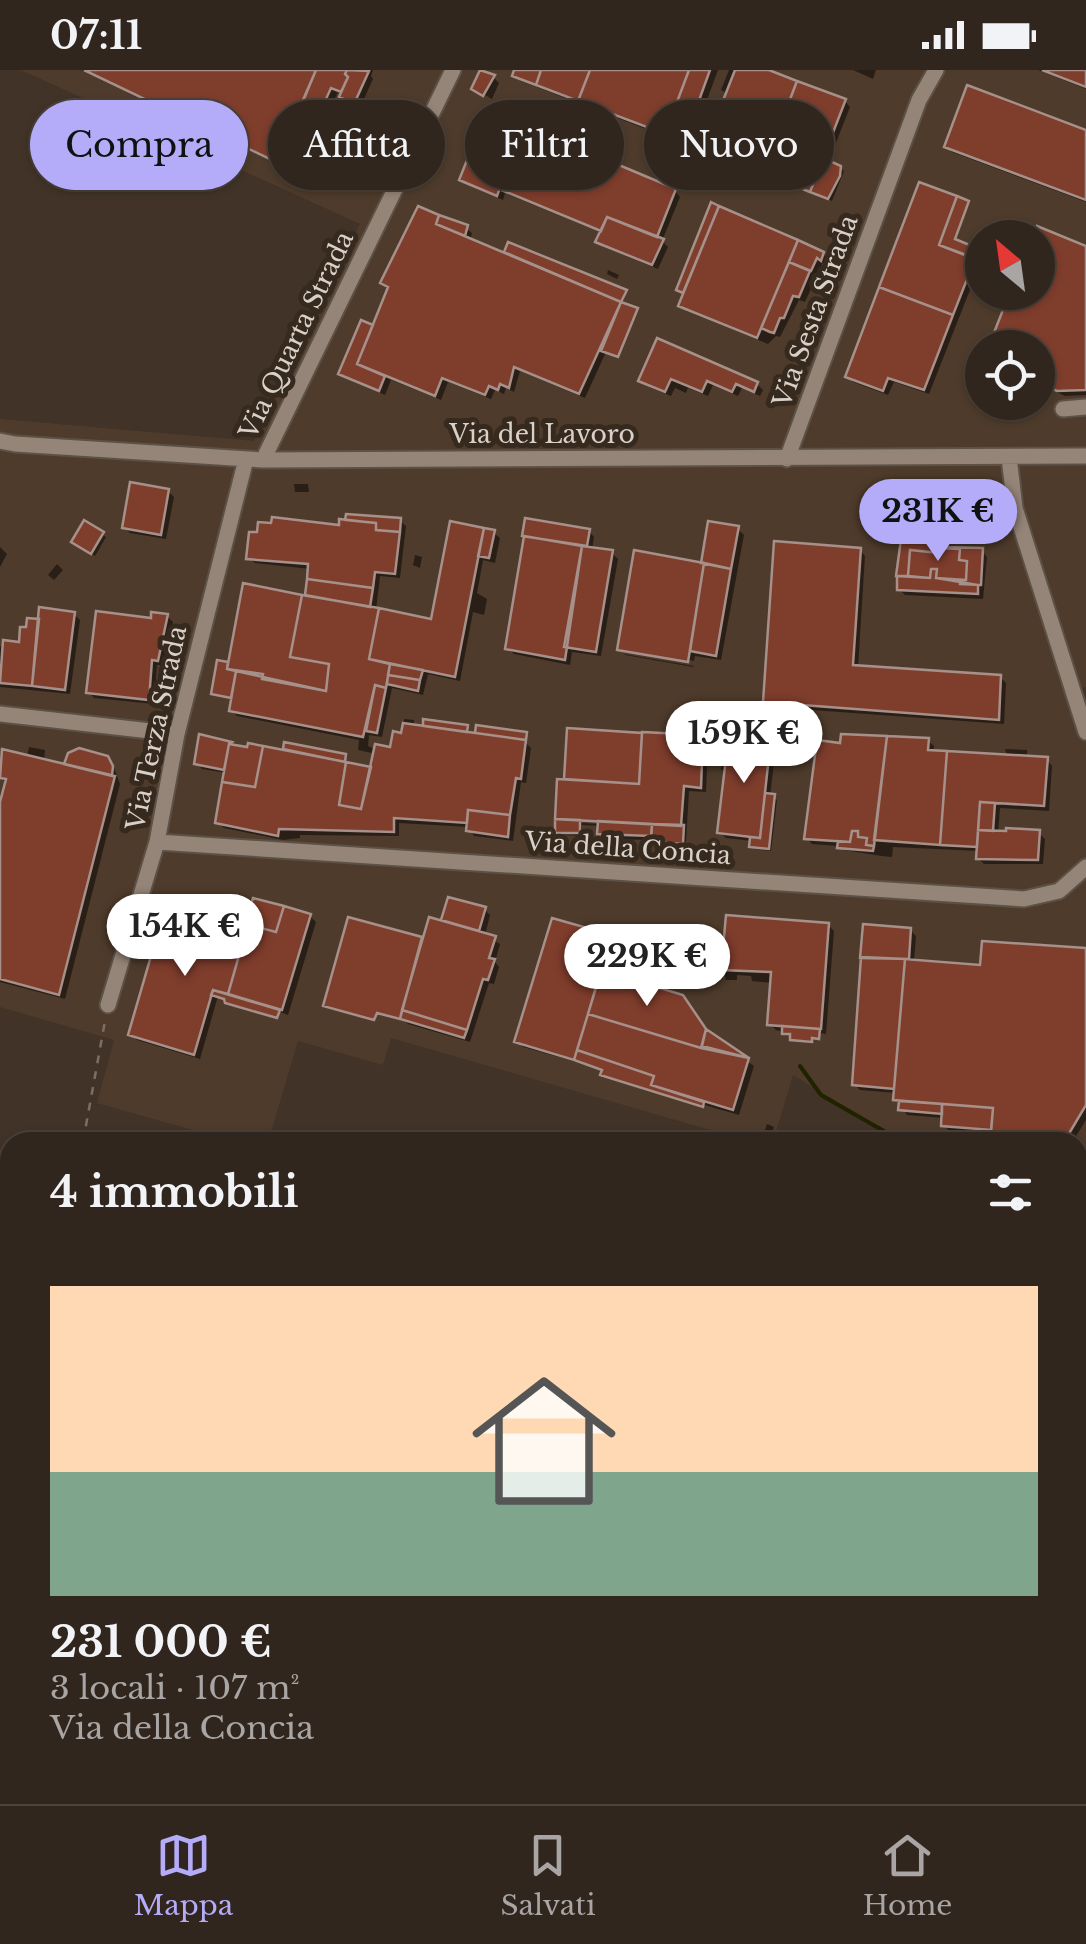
<!DOCTYPE html>
<html lang="it">
<meta charset="utf-8">
<style>
:root{--surface:#31261d;--page:#3d322a;--text:#f1f3f6;--muted:#a8a5a4;--line:#4c433b;--accent:#b4acf9}
body{margin:0;font-family:"Libre Baskerville",serif;background:var(--page);color:var(--text);height:100vh;display:flex;flex-direction:column;font-size:38px;white-space:nowrap}
*{box-sizing:border-box;margin:0}
p{font-size:32px;color:var(--muted)}
.icon{flex:none;width:55px;height:55px;fill:none;stroke:currentColor;stroke-width:2;stroke-linecap:round;stroke-linejoin:round}
.map{position:relative;flex:1;overflow:hidden}
.drawer{position:absolute;left:0px;top:1062px;width:1088px;height:672px;display:flex;flex-direction:column;background:var(--surface);border-radius:30px 30px 0 0;box-shadow:0 2px 8px #0004,0 0 0 2px var(--line)}
.drawer>*{flex:none}
.banner{position:absolute;left:30px;top:30px;width:1028px;height:90px;display:flex;gap:20px}
.needle{width:65px;rotate:331deg}
.buttons{position:absolute;left:965px;top:150px;display:grid;gap:20px}
.buttons a{display:grid;place-items:center;width:90px;height:90px;border-radius:50%;background:var(--surface);box-shadow:0 2px 8px #0004,0 0 0 2px var(--line);font-size:50px}
.price{position:absolute;translate:-50% -85px;padding:0 22px;border-radius:35px;background:#fff;color:#222;font-size:32px;line-height:65px;filter:drop-shadow(0 2px 5px #0008)}
.price::after{content:'';position:absolute;left:50%;top:60px;width:30px;height:22px;margin-left:-15px;background:inherit;clip-path:polygon(0 0,100% 0,50% 100%)}
.price.on{background:var(--accent);color:#111}
ul{padding:0;list-style:none}
li{display:grid;align-content:center;gap:20px;height:530px;padding:0 50px}
li span{display:grid;place-items:center;height:310px;border-radius:0px;color:#555}
li>.icon{margin-inline-start:auto}
span .icon{width:180px;height:180px;fill:#fffc;stroke-width:1}
li b{font-size:42px}
h2{display:flex;justify-content:space-between;align-items:center;height:120px;padding:0 50px;font-size:42px}
.tag{padding:0 35px;border-radius:45px;background:var(--surface);box-shadow:0 2px 8px #0004,0 0 0 2px var(--line);font-size:35px;line-height:90px}
.tag.on{background:var(--accent);color:#111}
.status{display:flex;justify-content:space-between;align-items:center;height:70px;padding:0 50px;background:var(--surface);direction:ltr}
.status svg{height:28px;fill:currentColor}
.tabs{display:flex;justify-content:space-around;align-items:center;height:140px;border-top:2px solid var(--line);background:var(--surface);font-size:28px;color:var(--muted)}
.tabs a{display:grid;justify-items:center;gap:5px}
.tabs .on{color:var(--accent)}
.map>svg:first-child{display:block}
.built{fill:#4e3b2b;fill-rule:evenodd}
.shadow{fill:#0007}
.lines{fill:none;stroke-linecap:round;stroke-linejoin:round}
.stream{stroke:#1f2300;stroke-width:4}
.building{fill:#7f3d2c;stroke:#a6908a;stroke-width:2.5}
.minor-casing{stroke:#5c5147;stroke-width:19}
.major-casing{stroke:#5c5147;stroke-width:24}
.path{stroke:#7b6f65;stroke-width:2.5;stroke-dasharray:8 8;stroke-linecap:butt}
.minor{stroke:#958578;stroke-width:15}
.major{stroke:#af996a;stroke-width:20}
.labels{text-anchor:middle;stroke-width:10;stroke-linejoin:round;paint-order:stroke}
.street-label{font-size:25px;fill:#d9d0c9;stroke:#36291d}
</style>
<div class="status"><b>07:11</b><svg viewBox="0 0 49 12"><path d="M0 12V9h3v3zM5 12V6h3v6zM10 12V3h3v9zM15 12V0h3v12zM26 1h20v11H26zM47 4h2v5h-2z"/></svg></div>
<div class="map">
<svg width="1086" height="1734" viewBox="0 0 1086 1734">
<rect width="100%" height="100%" fill="#413327"/>
<path class="built" d="M21 0H1086V617L1081 618 1086 633V1204L1078 1200V1072H924L885 1061 793 1005 773 1072H752L391 968 383 995 298 971 268 1072H235L97 1033 114 970 0 937V349L254 371 360 154ZM982 168H1038V222H982ZM982 278H1038V332H982Z
M0 1250 10 1253V1492L0 1486Z"/>
<path class="shadow" d="M81 0H373L371 6 373 9 360 38 338 22 322 54 316 51 314 57 302 52 290 78 292 80 282 96Z
M517 0H718L690 76 521 11 515 6Z
M729 0H762L845 31 850 37 828 93 844 101 832 131 713 84 707 78 728 24 721 20Z
M853 0H876L873 9Z
M1038 0H1086V19Z
M493 7 499 13 492 29 474 19Z
M1086 63V132L952 82 946 76Z
M462 110 675 121 680 127 662 171 668 177 658 199 604 177 598 171 602 163 505 123 503 130 468 115Z
M968 133 955 172 972 179 968 189 979 197 929 324 894 312 888 325 853 312 847 307Z
M713 136 823 184 829 190 827 194 823 192 805 232 799 230 780 267 776 266 768 274 687 241 681 235 686 223 679 219Z
M419 140 466 158 472 163 470 171 505 186 510 175 626 223 621 235 637 241 619 287 606 282 585 328 520 301 514 322 506 318 504 324 495 320 491 329 448 312 441 330 391 310 385 325 347 309 341 303 374 258Z
M1038 159 1086 178V325L1065 326 1038 314Z
M608 200 619 205 617 209 607 204Z
M658 271 757 314 763 320 760 326 742 318 738 326 713 315 708 326 688 318 686 323 675 318 671 326 647 316 641 310Z
M294 414H308L309 422H295Z
M168 421 174 427 166 469 130 463 124 457Z
M400 451 406 456 400 508 380 506 376 540 433 552 494 463 500 468 495 493 483 490 477 523 487 529 484 545 473 542 460 611 428 604 423 625 392 618 382 667 369 665 368 676 377 680 392 679 403 665 404 649 414 650V657H467V664L526 665V673L531 678 526 713 521 712 513 771 474 766 469 757 399 753V766L300 765V768L283 770 224 758 218 753 226 703 202 699 197 693 201 667 249 680 290 683 285 679 345 686 344 694 373 700 376 684 358 680 359 670 237 646 231 640 233 630 213 624 227 595 230 598 307 528 310 499 255 493 249 488 341 458Z
M527 451 589 461 594 467 592 480 612 483 618 489 601 586 572 582 570 595 514 584 508 578Z
M85 453 106 467 95 486 77 475Z
M710 453 738 459 744 465 721 590 695 586 694 591 623 578V582L620 579 703 496Z
M943 475 948 479 982 481 987 487 983 529 905 525 899 519 900 482Z
M0 477 7 484 0 497Z
M860 480 865 486 858 598 1000 607 1006 613 1004 654 771 637 766 631Z
M415 485 422 487 420 498 413 495Z
M57 494 63 500 54 510 48 505Z
M74 544 80 550 70 624 0 617V577L4 573 21 574Z
M167 546 173 552 163 595H157L154 634 94 628 89 622 154 551Z
M624 584 694 596 693 597 625 585Z
M733 659 746 660V668L770 670 776 676 770 726 777 730 771 781 755 779 752 771 726 768 720 762 727 701 721 700 722 689H728L737 667Z
M569 660 702 668 708 674 706 722 689 721 686 772 656 770V773L653 770 606 769 600 763V756L582 755V766L561 765 557 751 611 755 566 712Z
M928 671 934 676 933 683 1008 688 1005 679 1027 680V689L1047 690 1052 696 1049 741 1000 738 998 763H1039L1045 769 1043 794H984L978 788 979 781 893 777 892 787 882 786 843 780 838 776 812 774 807 768 842 675Z
M29 677 45 680 44 691 65 696 106 688 113 695 120 714 65 929 0 912V742L7 713 0 708V699L4 682 27 687Z
M449 830 485 840 490 845 485 865 500 874 495 892 499 897 494 914 489 913 470 972 408 954 400 946 378 942 375 949 327 936 421 869 424 872 443 853Z
M310 846 316 852 288 945 280 942 278 947 229 933 226 929 218 926 200 989 137 970 131 964 237 861 240 850 247 853Z
M828 855 834 861 826 964 820 963 819 969 812 968V971L793 970 792 964 776 960 770 954 773 913 752 911 751 906 737 905V910H726L723 899Z
M910 860 916 866 914 892 983 897 1086 882V1050L1073 1071 999 1068 995 1064 949 1061 944 1055V1048L907 1045 896 1029V1023L860 1020 854 1014Z
M673 886 679 891 669 923 688 934 709 963 754 996 739 1045 604 1006 605 1000 523 977 517 971Z
M767 1054 774 1057 770 1069 763 1066Z
M0 1264 10 1267V1277L0 1274Z
M1 1341 10 1344V1364L0 1361Z
M0 1557 5 1561 2 1572H0Z
M476 1725H534L531 1734H474Z"/>
<g class="lines">
<path class="stream" d="M800 996 821 1025 903 1072
M1078 1116 1086 1120"/>
</g>
<path class="building" d="M84 0H316L276 92Z
M316 0H347L345 4 348 7 341 22 331 18 316 51 310 48 307 53 296 48Z
M347 0 369 1 354 34 339 27 348 7 345 4Z
M480 0 495 5 483 26 471 19Z
M514 0H541L536 15 512 6Z
M541 0H590L578 31 536 15Z
M590 0H689L665 64 578 31Z
M689 0H710L684 72 665 64Z
M735 0H769L797 11 762 103 704 79Z
M1042 0H1086V17Z
M797 11 846 29 810 122 762 103Z
M967 15 1086 60V130L944 77Z
M488 38 501 43 482 95 505 104 497 126 459 110Z
M500 45 676 119 657 167 607 147 601 161 499 119 505 104 482 95Z
M823 88 841 96 840 106 828 129 810 122Z
M919 112 957 126 939 175 975 189 953 245 879 217Z
M957 126 969 131 955 169 972 176 969 186 939 175Z
M711 132 719 136 683 223 676 220Z
M418 136 439 145 436 154 621 232 579 324 514 297 509 318 500 314 498 320 489 316 485 325 442 308 435 326 357 294 388 217 380 213Z
M719 136 798 170 757 268 678 236Z
M439 145 468 155 465 166 436 154Z
M607 147 664 169 652 195 595 172Z
M1037 156 1086 176V320L1057 321 1038 313V278H988L1010 222H1038V168H1032Z
M798 170 824 182 821 191 817 188 811 201 789 192Z
M508 172 627 220 621 232 504 182Z
M789 192 810 201 799 227 793 226 784 248H780L774 263 770 262 761 258Z
M879 217 953 245 924 320 888 308 883 321 845 307Z
M621 232 638 238 618 287 601 281Z
M361 250 373 255 357 294 385 306 379 321 338 304Z
M657 268 758 312 754 322 736 314 732 322 707 311 702 322 671 309 665 322 638 311Z
M130 412 169 419 161 465 122 458Z
M346 444 401 448 400 462 376 460V453L345 450Z
M272 447 339 455V449L376 453V460L400 462 395 504 375 502 373 518 307 509 308 494 246 489 249 462H257L258 452 271 453Z
M525 448 590 459 587 476 522 466Z
M84 450 104 462 91 484 71 472Z
M450 451 484 458 455 607 369 589 379 538 431 549Z
M708 451 739 456 731 499 701 493Z
M484 458 495 460 489 488 478 486Z
M524 466 582 476 565 590 505 579Z
M901 469 944 472V477L983 478 981 515 960 514V510H966L967 491 959 490 960 479 939 478 938 483 910 480 908 506H896Z
M774 471 861 478 853 595 1001 605 999 650 763 632Z
M582 476 613 480 596 582 564 577Z
M939 478 960 479 959 490 967 491 966 510 936 508 937 499H931L930 508 908 506 910 480 938 483Z
M634 480 704 493 688 592 617 580Z
M704 493 731 499 716 586 690 581Z
M931 499H937L936 508 978 515V524L897 520V506L930 508Z
M307 509 373 518 370 537 305 525Z
M243 513 302 525 290 587 329 594 326 621 262 609 263 604 227 599Z
M302 525 379 538 369 589 390 594 386 618 375 615 363 667 229 641 236 601 326 621 329 594 290 587Z
M39 537 75 542 65 620 32 616Z
M96 541 151 548V542L168 544 158 591 152 590 149 630 86 623Z
M27 548 39 549 32 616 0 613 3 570 19 572 20 557H26Z
M217 590 228 592 227 599 236 601 231 628 211 624Z
M390 594 423 600 420 610 388 605Z
M388 605 420 610 418 621 387 614Z
M375 615 386 618 377 663 366 661Z
M423 649 468 655 467 662 423 656Z
M403 653 526 670 521 709 516 708 510 745 468 740 467 753 394 748V762L279 759 278 766 215 753 222 712 255 717 263 676 346 692 339 735 361 739 375 674 390 677 393 661 401 663Z
M476 655 527 662 526 670 475 663Z
M567 658 642 663 639 714 564 709Z
M642 662 703 665 701 718 684 716 681 756 555 749 557 709 639 714Z
M729 663 771 668 760 768 717 763Z
M199 664 232 672 229 674 224 700 194 694Z
M841 664 887 666 874 776 866 775 867 768 858 767V761H852L850 772 804 769 817 670 840 673Z
M887 666 929 668 928 680 947 681 940 775 874 770Z
M284 672 346 684 345 692 283 679Z
M248 673 263 676 255 717 222 712 229 674 247 677Z
M79 678 108 686 113 696 112 706 64 694 68 683Z
M2 679 115 706 59 925 0 909V732L6 709 0 708Z
M947 681 1048 687 1044 736 980 732 977 777 940 775Z
M346 692 371 697 361 739 339 735Z
M765 723 775 724 769 779 749 777 750 767 760 768Z
M980 732 995 733 993 761 978 760Z
M468 740 510 745 508 767 466 761Z
M555 749 580 750V763H555Z
M598 751 652 754 651 766 597 764Z
M652 754 684 755 683 774 651 772Z
M1006 758 1040 760 1038 790 976 789 978 760 1006 761Z
M852 761H858V767L867 768 866 775 874 776 873 781 837 778 838 771 850 772Z
M448 827 486 837 479 861 441 850Z
M253 828 284 836 276 862 245 854Z
M284 836 311 844 282 940 228 924 246 861 235 858 238 847 246 849 245 854 276 862Z
M165 838 246 861 228 924 213 920 194 985 128 965Z
M726 845 829 853 821 959 767 955 771 902 721 900Z
M348 847 422 867 400 949 377 943 374 950 323 936Z
M429 847 496 866 489 888 495 889 488 910 483 909 467 960 402 940Z
M552 848 612 865 574 990 514 972Z
M863 854 911 858 909 889 860 888Z
M612 865 674 883 663 919 601 900Z
M982 871 1086 878V1035L1067 1067 991 1063 993 1038 893 1030 905 889 980 895Z
M861 887 905 889 894 1019 852 1015Z
M601 900 683 925 706 959 701 978 588 944Z
M213 920 280 940 277 948 225 933 224 929 211 925Z
M402 940 467 960 464 968 400 949Z
M588 944 701 978 749 988 733 1040 651 1015 654 1006 577 980Z
M782 956 820 959 819 969 812 968V972L790 970V964H782Z
M706 959 749 988 702 976Z
M577 980 654 1006 651 1015 704 1032 703 1037 600 1005 602 1000 574 990Z
M899 1031 942 1034V1044L898 1040Z
M942 1034 993 1038 991 1060 941 1056Z
M0 1369 10 1373V1400L0 1397Z
M476 1725H527L525 1734H473Z"/>
<g class="lines">
<defs>
<path id="minor" d="M1063 339 1086 337
M0 371 15 374 263 390 1086 386
M1009 387 1015 438 1086 662
M787 389 919 30 936 0
M263 390 453 0
M0 644 177 664
M157 772 1024 829 1059 821 1086 797
M108 935 157 772 177 664 246 389
M0 1503 10 1508
M0 1671 10 1617"/>
<path id="major" d="M0 1242 10 1245
M1078 1517 1086 1520"/>
</defs>
<use href="#minor" class="minor-casing"/>
<use href="#major" class="major-casing"/>
<path class="path" d="M83 1072 105 951
M0 1145 10 1147
M1078 1417 1086 1419"/>
<use href="#minor" class="minor"/>
<use href="#major" class="major"/>
</g>
<g class="labels">
<g class="street-label">
<text transform="translate(815 241) rotate(-70)" y="9">Via Sesta Strada</text>
<text transform="translate(296 265) rotate(-64)" y="9">Via Quarta Strada</text>
<text x="542" y="373">Via del Lavoro</text>
<text transform="translate(156 658) rotate(-78)" y="9">Via Terza Strada</text>
<text transform="translate(628 778) rotate(4)" y="9">Via della Concia</text>
</g>
</g>
</svg>
<div class="buttons">
<a><svg class="needle" viewBox="-14 -14 28 28"><path d="M0-13l5 13h-10z" fill="#e53935"/><path d="M0 13l5-13h-10z" fill="#a8a5a4"/></svg></a>
<a><svg class="icon" aria-label="locate" viewBox="0 0 24 24"><circle cx="12" cy="12" r="6"/><path d="M12 2v4M12 18v4M2 12h4M18 12h4"/></svg></a>
</div>
<b class="price on" style="left:938px;top:494px">231K €</b>
<b class="price" style="left:744px;top:716px">159K €</b>
<b class="price" style="left:185px;top:909px">154K €</b>
<b class="price" style="left:647px;top:939px">229K €</b>
<div class="banner">
<a class="tag on">Compra</a>
<a class="tag">Affitta</a>
<a class="tag">Filtri</a>
<a class="tag">Nuovo</a>
</div>
<section class="drawer">
<h2>4 immobili<svg class="icon" aria-label="filters" viewBox="0 0 24 24"><path d="M4 7h16M4 17h16"/><circle cx="9" cy="7" r="2"/><circle cx="15" cy="17" r="2"/></svg></h2>
<ul>
<li><span style="background:linear-gradient(#ffd9b3 60%,#7fa58c 0)"><svg class="icon" aria-label="home" viewBox="0 0 24 24"><path d="M3 11l9-7 9 7M6 9v11h12V9"/></svg></span><div><b>231 000 €</b><p>3 locali · 107 m²</p><p>Via della Concia</p></div></li>
</ul>
</section>
</div>
<nav class="tabs">
<a class="on"><svg class="icon" aria-label="map" viewBox="0 0 24 24"><path d="M3 6l6-2 6 2 6-2v14l-6 2-6-2-6 2zM9 4v14M15 6v14"/></svg>Mappa</a>
<a><svg class="icon" aria-label="saved" viewBox="0 0 24 24"><path d="M7 4h10v16l-5-4-5 4z"/></svg>Salvati</a>
<a><svg class="icon" aria-label="home" viewBox="0 0 24 24"><path d="M3 11l9-7 9 7M6 9v11h12V9"/></svg>Home</a>
</nav>
